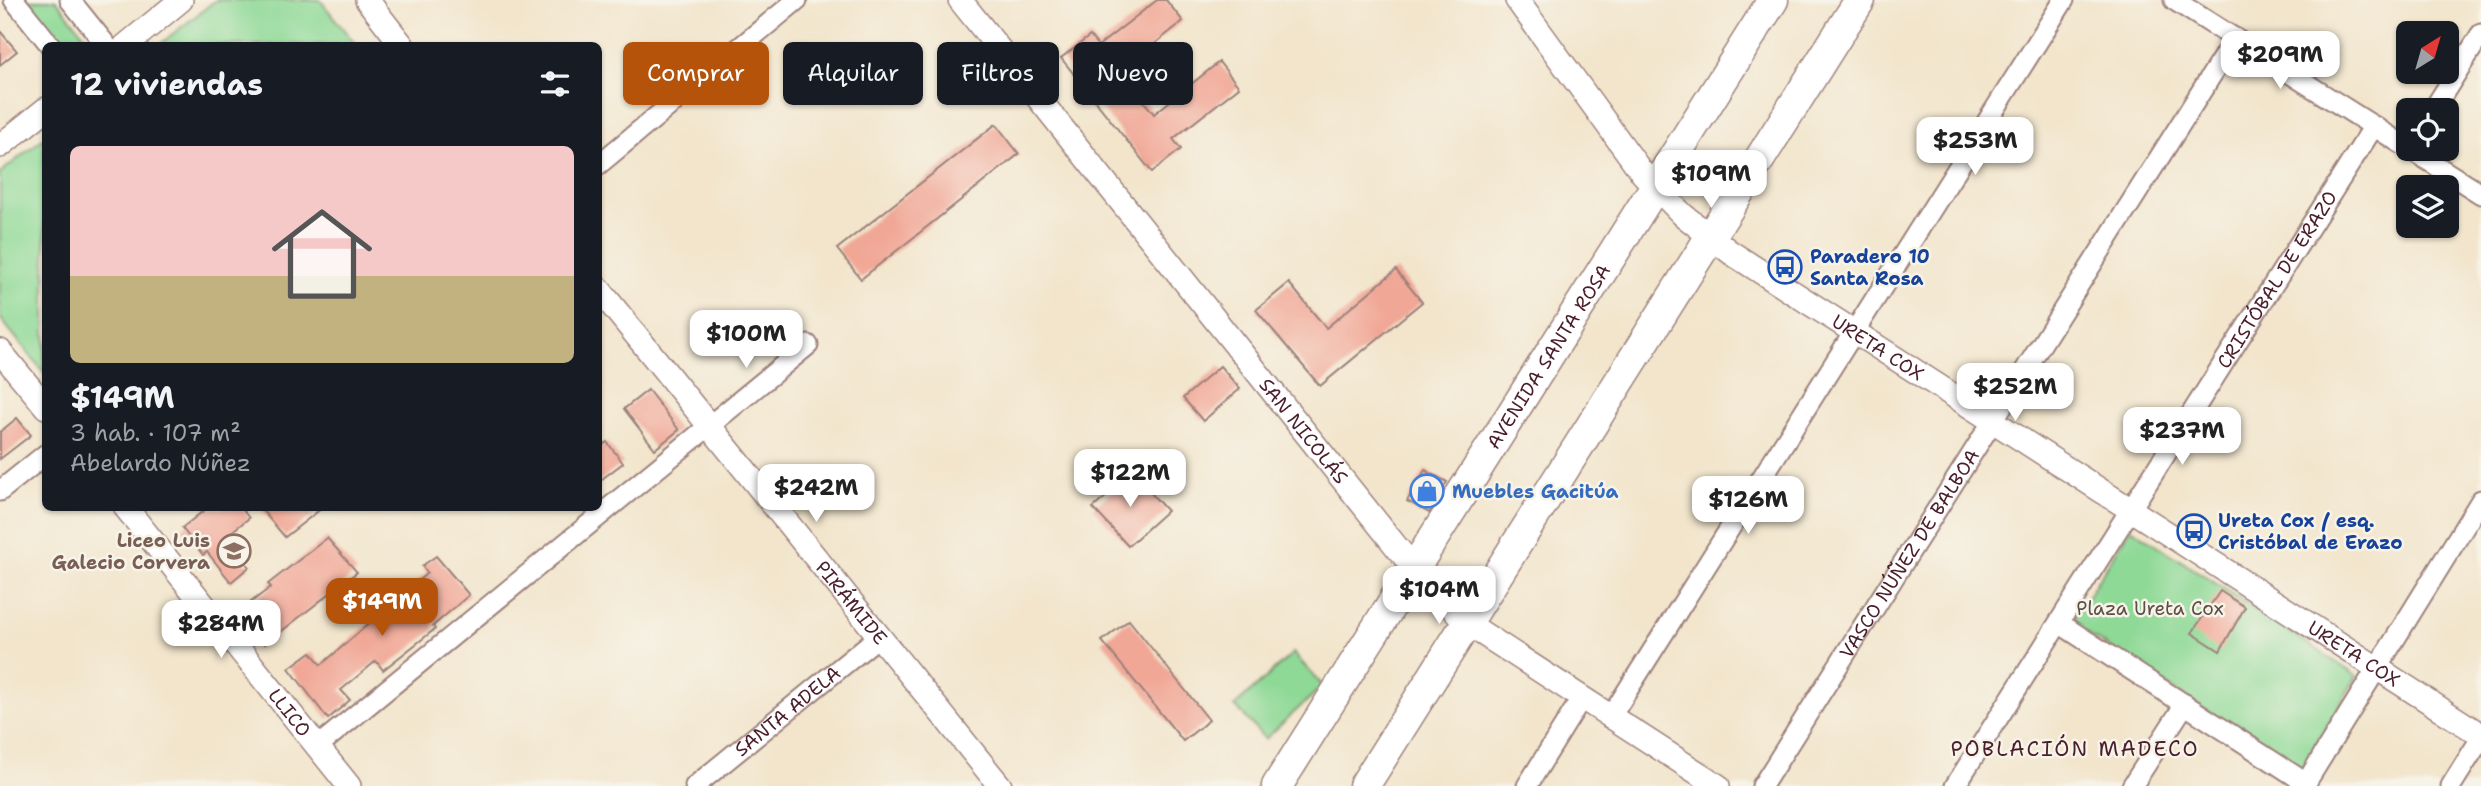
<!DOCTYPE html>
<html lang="es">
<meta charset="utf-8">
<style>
:root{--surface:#171b24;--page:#20242c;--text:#f1f3f6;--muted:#9ea1a6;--accent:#b45309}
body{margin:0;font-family:"Shantell Sans",sans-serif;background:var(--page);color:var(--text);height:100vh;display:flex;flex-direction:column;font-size:26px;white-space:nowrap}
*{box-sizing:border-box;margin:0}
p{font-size:23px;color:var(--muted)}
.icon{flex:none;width:38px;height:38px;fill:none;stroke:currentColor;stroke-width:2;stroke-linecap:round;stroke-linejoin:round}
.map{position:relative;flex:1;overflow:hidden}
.details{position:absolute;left:42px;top:42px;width:560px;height:469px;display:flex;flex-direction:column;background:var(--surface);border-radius:10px;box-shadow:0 2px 5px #0004}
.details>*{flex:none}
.hud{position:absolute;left:623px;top:42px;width:665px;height:63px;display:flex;gap:14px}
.needle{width:46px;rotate:37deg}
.buttons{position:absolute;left:2396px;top:21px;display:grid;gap:14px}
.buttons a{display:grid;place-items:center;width:63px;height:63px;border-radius:10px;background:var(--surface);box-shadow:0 2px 5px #0004;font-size:35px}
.price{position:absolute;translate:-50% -60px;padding:0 16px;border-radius:14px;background:#fff;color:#222;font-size:23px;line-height:46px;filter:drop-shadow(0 2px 4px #0008)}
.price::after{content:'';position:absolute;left:50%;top:42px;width:21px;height:16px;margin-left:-10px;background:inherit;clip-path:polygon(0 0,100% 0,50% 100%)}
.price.current{background:var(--accent);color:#fff}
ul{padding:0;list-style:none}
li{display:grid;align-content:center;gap:14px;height:371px;padding:0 28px}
li span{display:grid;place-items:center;height:217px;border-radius:10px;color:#555}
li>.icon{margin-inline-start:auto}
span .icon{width:126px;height:126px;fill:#fffc;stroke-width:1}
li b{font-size:30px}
h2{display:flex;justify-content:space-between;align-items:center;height:84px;padding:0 28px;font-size:30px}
.chip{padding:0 24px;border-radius:10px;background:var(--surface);box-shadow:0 2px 5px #0004;font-size:24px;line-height:63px}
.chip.current{background:var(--accent);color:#fff}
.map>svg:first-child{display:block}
.green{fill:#8ed996;stroke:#6c7c60;stroke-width:2}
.building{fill:#f1a796}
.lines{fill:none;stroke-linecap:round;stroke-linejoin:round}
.minor-casing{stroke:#9e827c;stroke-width:23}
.tertiary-casing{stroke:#9e827c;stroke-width:26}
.primary-casing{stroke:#9e827c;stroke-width:33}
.minor{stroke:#fff;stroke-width:19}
.tertiary{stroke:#fff;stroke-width:23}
.primary{stroke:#fff;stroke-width:30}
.labels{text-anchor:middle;stroke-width:5;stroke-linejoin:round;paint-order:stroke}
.transit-label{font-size:19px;font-weight:bold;fill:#164399;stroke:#f7f3e8;text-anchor:start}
.street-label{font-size:19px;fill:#4a1f2b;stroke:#f7f3e8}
.shop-label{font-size:19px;font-weight:bold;fill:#366cbe;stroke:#f7f3e8;text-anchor:start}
.education-label{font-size:19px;font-weight:bold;fill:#785e54;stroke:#f7f3e8;text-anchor:end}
.park-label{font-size:19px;fill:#5b4e46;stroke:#f7f3e8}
.neighbourhood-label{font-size:21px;letter-spacing:2px;fill:#4a1f2b;stroke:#f7f3e8}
</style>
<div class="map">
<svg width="2481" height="786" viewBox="0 0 2481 786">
<rect width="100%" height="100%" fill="#f7f3e8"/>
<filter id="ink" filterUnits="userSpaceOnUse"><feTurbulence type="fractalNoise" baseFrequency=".0143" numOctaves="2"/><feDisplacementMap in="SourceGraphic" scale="14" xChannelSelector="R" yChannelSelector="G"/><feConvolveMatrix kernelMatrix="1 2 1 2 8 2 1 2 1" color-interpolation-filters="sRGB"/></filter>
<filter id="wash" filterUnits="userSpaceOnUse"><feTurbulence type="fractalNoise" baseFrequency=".00686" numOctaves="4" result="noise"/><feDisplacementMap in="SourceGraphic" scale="28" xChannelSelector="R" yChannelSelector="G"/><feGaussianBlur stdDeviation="1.57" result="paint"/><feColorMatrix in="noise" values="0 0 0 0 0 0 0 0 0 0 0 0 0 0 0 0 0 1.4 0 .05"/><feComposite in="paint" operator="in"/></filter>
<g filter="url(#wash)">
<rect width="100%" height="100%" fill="#f2e5cc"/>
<path class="green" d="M21 0H56L92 45H57Z
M216 0H320L356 45H159Z
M45 137V374L0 318V173Z
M2131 528 2357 676 2300 771 2071 623Z
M1293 653 1323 686 1265 739 1235 706Z"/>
<g id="blocks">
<path class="building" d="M1157 0H1166L1183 21 1120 72 1154 114 1219 62 1239 87 1173 139 1181 149 1152 172 1061 58 1090 36 1098 46Z
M0 31 17 51 0 65Z
M996 124 1019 154 861 279 837 249Z
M1396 270 1422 302 1320 386 1256 310 1289 283 1326 328Z
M1220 366 1240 389 1203 421 1183 398Z
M648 390 679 430 655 449 624 409Z
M17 418 31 435 0 459V432Z
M607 442 623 463 598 482V449Z
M1425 470 1447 482 1429 513 1407 501Z
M1133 473 1167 511 1128 546 1093 508Z
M207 508H241L249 518 225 537 249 567 231 582 207 552 203 555 182 528Z
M260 508H322L285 537Z
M327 538 357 572 265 644 250 625 261 616 250 603 271 587 268 584Z
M436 556 469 595 433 626 435 629 383 670 376 661 341 690 350 700 328 719 289 668 311 652 321 665 427 573 422 566Z
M2220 591 2245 607 2220 651 2192 633Z
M1129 620 1209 720 1183 741 1102 641Z"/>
</g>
</g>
<g filter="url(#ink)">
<use href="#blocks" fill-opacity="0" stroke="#9e827c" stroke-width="2"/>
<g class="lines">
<defs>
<g id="minor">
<path d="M14 0 51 46"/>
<path d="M70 0 107 46"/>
<path d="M2174 0 2408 148"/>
<path d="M2433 110 2481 34"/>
<path d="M2410 149 2481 194"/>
<path d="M598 165 797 0"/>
<path d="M0 491 46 454"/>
<path d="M2059 623 2306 783"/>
<path d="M1610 718 2064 0"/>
<path d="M318 746 808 345"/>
<path id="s1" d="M695 786 878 637"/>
<path d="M1527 786 1581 699"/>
<path id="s2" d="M1762 786 2235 38"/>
<path id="s3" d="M1955 786 2374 126"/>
<path d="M2132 786 2185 704"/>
<path d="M2304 786 2481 500"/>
<path d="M2451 786 2481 738"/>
</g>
<g id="tertiary">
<path d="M367 0 403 46"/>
<path id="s4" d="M960 0 1399 550 1415 569 1468 624 1718 786"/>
<path id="s5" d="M1517 0 1643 174 1683 215 1730 252 2481 735"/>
<path d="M125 46 181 0"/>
<path d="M0 146 46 109"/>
<path id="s6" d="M598 288 1000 786"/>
<path d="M0 351 46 407"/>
<path id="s7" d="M126 508 349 786"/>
</g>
<g id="primary">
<path id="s8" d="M1277 786 1773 0"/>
<path d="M1364 786 1860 0"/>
</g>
</defs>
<use href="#minor" class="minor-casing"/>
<use href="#tertiary" class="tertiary-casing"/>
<use href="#primary" class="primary-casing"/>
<use href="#minor" class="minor"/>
<use href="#tertiary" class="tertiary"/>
<use href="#primary" class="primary"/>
</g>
</g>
<defs>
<symbol id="bus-ring" viewBox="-11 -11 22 22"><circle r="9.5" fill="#f7f3e8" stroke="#1a4fb4" stroke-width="1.5"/><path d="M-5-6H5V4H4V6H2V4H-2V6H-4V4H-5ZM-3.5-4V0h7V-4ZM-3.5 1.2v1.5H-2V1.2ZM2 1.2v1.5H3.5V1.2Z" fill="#1a4fb4"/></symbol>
<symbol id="shop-ring" viewBox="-11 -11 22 22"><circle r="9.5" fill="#f7f3e8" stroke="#3f7fe0" stroke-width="1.5"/><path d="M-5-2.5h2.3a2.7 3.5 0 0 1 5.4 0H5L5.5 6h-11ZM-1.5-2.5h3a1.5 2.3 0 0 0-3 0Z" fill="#3f7fe0"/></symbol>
<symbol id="school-ring" viewBox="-11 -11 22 22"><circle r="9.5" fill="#f7f3e8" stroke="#8d6e63" stroke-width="1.5"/><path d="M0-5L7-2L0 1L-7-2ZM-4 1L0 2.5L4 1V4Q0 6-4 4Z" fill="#8d6e63"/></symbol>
</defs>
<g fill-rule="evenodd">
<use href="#bus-ring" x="1766" y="248" width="38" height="38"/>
<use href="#shop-ring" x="1408" y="472" width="38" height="38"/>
<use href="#bus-ring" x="2175" y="512" width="38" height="38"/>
<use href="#school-ring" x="215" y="532" width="38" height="38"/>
</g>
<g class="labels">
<g class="transit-label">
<text x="1810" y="263">Paradero 10<tspan x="1810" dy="22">Santa Rosa</tspan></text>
<text x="2218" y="527">Ureta Cox / esq.<tspan x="2218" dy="22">Cristóbal de Erazo</tspan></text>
</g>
<g class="street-label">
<text dy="7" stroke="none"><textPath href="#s3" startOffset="600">CRISTÓBAL DE ERAZO</textPath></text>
<text dy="7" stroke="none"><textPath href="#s5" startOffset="508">URETA COX</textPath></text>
<text dy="7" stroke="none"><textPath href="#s8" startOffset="508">AVENIDA SANTA ROSA</textPath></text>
<text dy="7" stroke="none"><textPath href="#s4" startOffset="551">SAN NICOLÁS</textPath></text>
<text dy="7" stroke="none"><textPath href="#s2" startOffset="275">VASCO NÚÑEZ DE BALBOA</textPath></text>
<text dy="7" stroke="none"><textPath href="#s6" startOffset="404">PIRÁMIDE</textPath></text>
<text dy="7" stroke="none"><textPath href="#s5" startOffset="1074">URETA COX</textPath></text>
<text dy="7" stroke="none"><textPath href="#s7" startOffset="262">LLICO</textPath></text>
<text dy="7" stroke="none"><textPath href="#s1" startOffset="119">SANTA ADELA</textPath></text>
</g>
<g class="shop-label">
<text x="1452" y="498">Muebles Gacitúa</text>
</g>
<g class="education-label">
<text x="210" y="547">Liceo Luis<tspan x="210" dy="22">Galecio Corvera</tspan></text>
</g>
<g class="park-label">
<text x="2150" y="615">Plaza Ureta Cox</text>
</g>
<g class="neighbourhood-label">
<text x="2075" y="756">POBLACIÓN MADECO</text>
</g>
</g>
</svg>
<div class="buttons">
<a><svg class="needle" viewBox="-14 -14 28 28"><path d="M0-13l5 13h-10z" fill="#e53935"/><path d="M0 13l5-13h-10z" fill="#9ea1a6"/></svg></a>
<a><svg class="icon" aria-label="locate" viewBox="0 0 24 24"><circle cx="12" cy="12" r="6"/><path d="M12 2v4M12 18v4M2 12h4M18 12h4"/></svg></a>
<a><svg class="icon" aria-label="layers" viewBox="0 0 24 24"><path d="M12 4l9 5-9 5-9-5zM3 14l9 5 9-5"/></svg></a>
</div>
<b class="price" style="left:2280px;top:91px">$209M</b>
<b class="price" style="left:1975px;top:177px">$253M</b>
<b class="price" style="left:1711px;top:210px">$109M</b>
<b class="price" style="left:746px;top:370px">$100M</b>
<b class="price" style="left:2015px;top:423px">$252M</b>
<b class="price" style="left:2182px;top:467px">$237M</b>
<b class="price" style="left:1130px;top:509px">$122M</b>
<b class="price" style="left:816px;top:524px">$242M</b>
<b class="price" style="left:1748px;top:536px">$126M</b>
<b class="price" style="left:1439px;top:626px">$104M</b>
<b class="price current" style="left:382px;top:638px">$149M</b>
<b class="price" style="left:221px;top:660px">$284M</b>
<div class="hud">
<a class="chip current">Comprar</a>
<a class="chip">Alquilar</a>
<a class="chip">Filtros</a>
<a class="chip">Nuevo</a>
</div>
<section class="details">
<h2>12 viviendas<svg class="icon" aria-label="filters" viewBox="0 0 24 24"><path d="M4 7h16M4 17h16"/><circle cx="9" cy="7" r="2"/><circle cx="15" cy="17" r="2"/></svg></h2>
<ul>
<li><span style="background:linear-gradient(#f6c9c9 60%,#c2b280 0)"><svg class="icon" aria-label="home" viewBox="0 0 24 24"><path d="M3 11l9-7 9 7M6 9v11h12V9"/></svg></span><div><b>$149M</b><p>3 hab. · 107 m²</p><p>Abelardo Núñez</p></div></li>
</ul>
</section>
</div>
